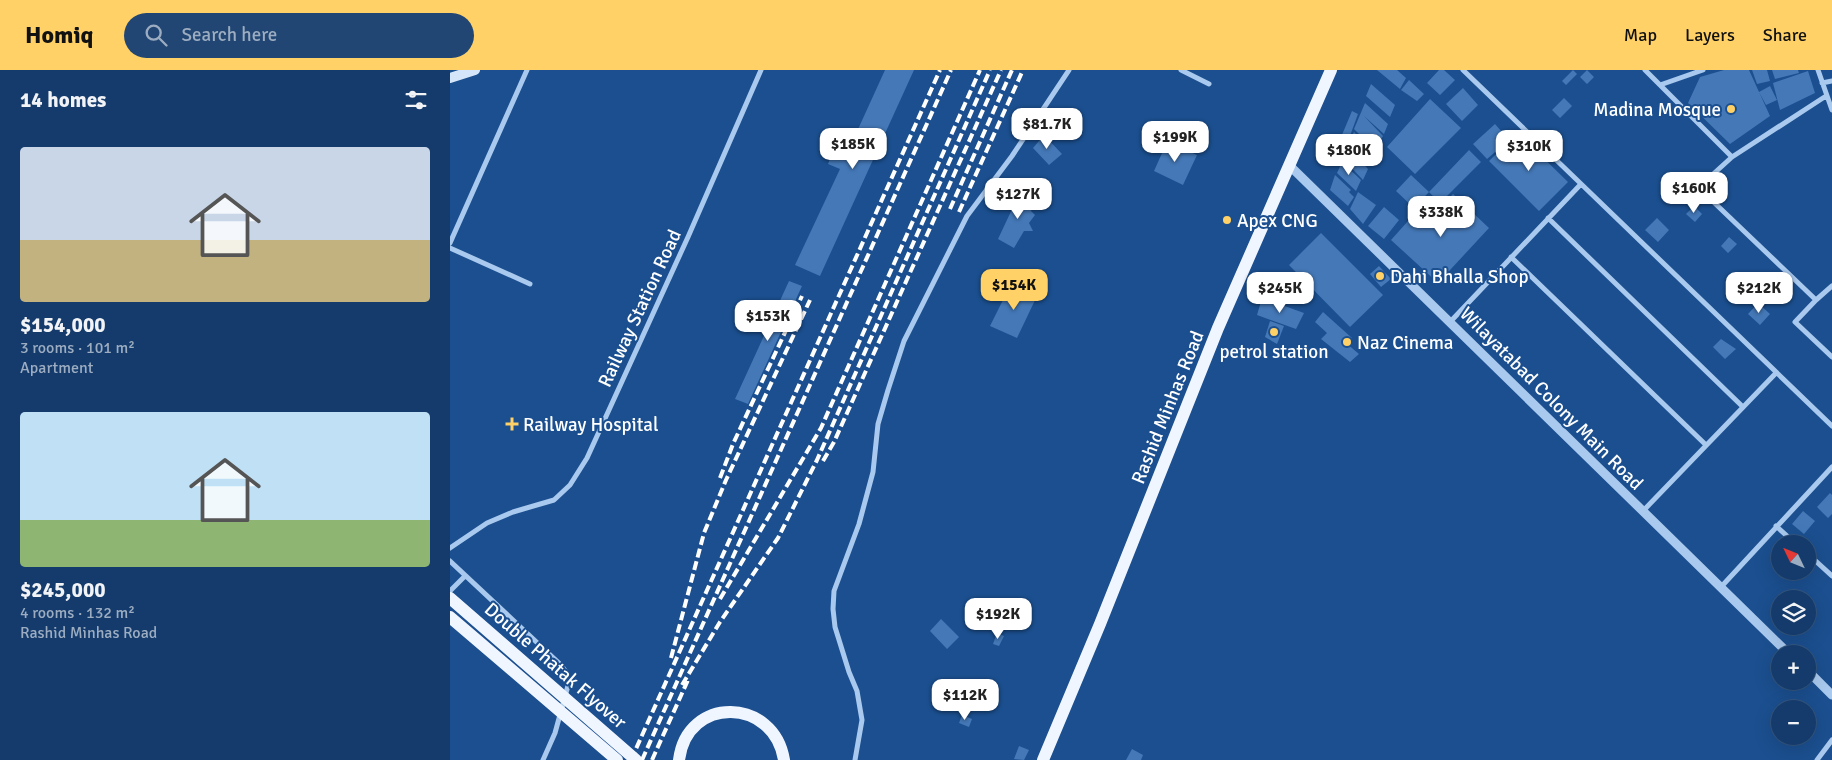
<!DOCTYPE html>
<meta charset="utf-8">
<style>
:root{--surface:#143b6b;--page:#214673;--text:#f1f3f6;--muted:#9dadc1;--line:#33557e;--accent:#ffd166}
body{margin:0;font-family:Signika,sans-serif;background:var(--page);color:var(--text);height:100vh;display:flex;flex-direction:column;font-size:19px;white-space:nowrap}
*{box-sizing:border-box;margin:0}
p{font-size:16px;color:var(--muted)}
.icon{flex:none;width:28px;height:28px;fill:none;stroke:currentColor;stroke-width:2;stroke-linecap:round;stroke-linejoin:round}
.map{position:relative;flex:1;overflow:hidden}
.panel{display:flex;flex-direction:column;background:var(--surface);width:450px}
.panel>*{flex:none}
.needle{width:32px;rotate:313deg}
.buttons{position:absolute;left:1321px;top:465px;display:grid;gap:10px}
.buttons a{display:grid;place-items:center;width:45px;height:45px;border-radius:50%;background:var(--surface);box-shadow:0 5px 20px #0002,0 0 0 1px var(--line);font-size:25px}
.price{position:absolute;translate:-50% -42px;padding:0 11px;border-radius:10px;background:#fff;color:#222;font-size:16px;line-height:32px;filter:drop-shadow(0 1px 2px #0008)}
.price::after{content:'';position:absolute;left:50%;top:30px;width:15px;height:11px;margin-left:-8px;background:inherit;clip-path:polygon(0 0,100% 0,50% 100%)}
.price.on{background:var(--accent);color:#111}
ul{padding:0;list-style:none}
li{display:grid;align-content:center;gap:10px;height:265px;padding:0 20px}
li span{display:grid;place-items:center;height:155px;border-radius:5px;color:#555}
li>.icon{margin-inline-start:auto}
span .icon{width:90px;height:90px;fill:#fffc;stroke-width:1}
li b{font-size:21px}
h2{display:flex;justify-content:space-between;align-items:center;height:60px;padding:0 20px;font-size:21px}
header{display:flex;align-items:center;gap:30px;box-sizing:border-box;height:70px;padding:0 25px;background:var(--accent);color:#111}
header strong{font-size:24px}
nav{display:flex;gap:28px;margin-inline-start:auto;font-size:18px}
.search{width:350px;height:45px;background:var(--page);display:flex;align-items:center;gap:12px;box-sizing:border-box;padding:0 18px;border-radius:28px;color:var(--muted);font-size:19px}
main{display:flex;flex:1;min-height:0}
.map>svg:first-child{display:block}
.building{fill:#4478b7}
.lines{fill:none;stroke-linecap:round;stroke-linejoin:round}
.minor{stroke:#a9c9ee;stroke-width:5}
.tertiary{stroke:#a9c9ee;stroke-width:9}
.secondary{stroke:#d6e6fa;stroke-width:10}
.primary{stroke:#f0f6ff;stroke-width:12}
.rail{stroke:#fff;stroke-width:4;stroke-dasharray:9 4;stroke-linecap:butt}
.primary-bridge{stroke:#f0f6ff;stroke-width:12}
.poi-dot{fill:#ffd166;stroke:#1b4f8f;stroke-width:2}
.labels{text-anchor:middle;stroke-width:4;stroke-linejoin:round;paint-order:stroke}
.poi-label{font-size:19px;fill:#fff;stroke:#1b4f8f;text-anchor:start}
.street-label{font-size:19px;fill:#fff;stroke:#1b4f8f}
</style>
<header>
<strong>Homiq</strong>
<div class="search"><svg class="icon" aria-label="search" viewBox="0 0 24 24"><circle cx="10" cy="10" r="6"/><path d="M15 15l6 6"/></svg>Search here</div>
<nav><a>Map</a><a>Layers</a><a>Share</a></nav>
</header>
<main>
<section class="panel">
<h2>14 homes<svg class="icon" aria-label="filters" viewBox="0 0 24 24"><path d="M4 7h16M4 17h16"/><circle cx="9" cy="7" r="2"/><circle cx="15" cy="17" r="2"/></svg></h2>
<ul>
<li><span style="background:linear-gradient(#c9d6e8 60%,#c2b280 0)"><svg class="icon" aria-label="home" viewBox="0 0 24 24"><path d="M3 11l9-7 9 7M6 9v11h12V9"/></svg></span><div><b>$154,000</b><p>3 rooms · 101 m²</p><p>Apartment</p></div></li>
<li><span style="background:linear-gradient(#bfe0f5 70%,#8fb573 0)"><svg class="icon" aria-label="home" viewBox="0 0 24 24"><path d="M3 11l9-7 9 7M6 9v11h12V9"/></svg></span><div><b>$245,000</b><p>4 rooms · 132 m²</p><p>Rashid Minhas Road</p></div></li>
</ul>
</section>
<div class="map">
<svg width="1382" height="690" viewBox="0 0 1382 690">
<rect width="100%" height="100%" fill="#1b4f8f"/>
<path class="building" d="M435 0H464L370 206 345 195 390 99 378 94 386 74 399 79Z
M927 0H947L956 8 950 19Z
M989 0H994L1005 10 990 25 977 13Z
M1123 0 1127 4 1116 15 1112 11Z
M1137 0 1144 7 1137 14 1130 7Z
M1274 0H1299L1320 46 1280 74 1238 33 1250 7Z
M1302 0H1317L1320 11 1307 14Z
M1322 0H1348L1349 3 1325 9Z
M1358 1 1365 23 1330 40 1323 13Z
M959 10 974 24 967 31 951 20Z
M921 14 945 35 940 47 916 26Z
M1320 16 1327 30 1316 35 1309 22Z
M1013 18 1028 35 1012 51 996 34Z
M1114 28 1122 36 1110 48 1102 40Z
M980 29 1011 58 965 104 937 77Z
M915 33 938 54 934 64 914 46 933 66 926 78 914 65 912 67 904 59Z
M902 41 908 44 897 74 889 72Z
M1045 54 1059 70 1037 89 1023 74Z
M904 62 911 69 914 68 925 80 920 94 899 72Z
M1068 63 1118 112 1089 141 1039 91Z
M594 65 612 84 599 95 583 78Z
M717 72 747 85 733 115 704 101Z
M899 78 918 99 913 110 894 90Z
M1019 80 1031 92 990 133 979 122Z
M892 92 911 110 906 121 887 103Z
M885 105 901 120 899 122 904 127 898 136 880 120Z
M961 105 979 122 964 138 946 121Z
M571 120 586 129 581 141 585 145 579 153 583 161H574L564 178 548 169Z
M908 122 926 135 913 154 900 139Z
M1003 124 1039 158 988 213 941 170 967 141 978 151Z
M1244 136 1252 144 1245 152 1236 144Z
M934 137 949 150 934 169 918 156Z
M1207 148 1219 160 1208 172 1195 160Z
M871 163 933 225 900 257 839 195Z
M1279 167 1287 174 1278 183 1271 176Z
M929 196 941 209 931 217 920 204Z
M339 211 352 216 298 334 285 329Z
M562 212 587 226 567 268 540 256Z
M812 228 854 243 846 259 807 245Z
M1308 233 1320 244 1310 255 1298 244Z
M873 242 902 268 896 273 909 284 900 292 871 269 877 263 865 252Z
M820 251 834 256 827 274 815 267Z
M1271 269 1286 279 1275 289 1263 277Z
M1380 423 1382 425V444L1378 448 1367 437Z
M1353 441 1365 451 1354 464 1342 454Z
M491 549 509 567 497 579 480 561Z
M547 563 554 566 549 576 543 574Z
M512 645 522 649 519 657 509 653Z
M569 676 579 680 574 690 564 689Z
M682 679 693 685 691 690H676Z"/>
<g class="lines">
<path class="minor" d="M731 0 759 14
M1013 0 1382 356
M1195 0 1282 87
M1368 0 1382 40
M1372 13 1382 11
M1210 15 1253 0
M1098 148 1293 337
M0 173 77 0
M0 178 80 214
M1061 187 1256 375
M1382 216 1366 230 1345 252 1382 287
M1366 230 1251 120 1260 107 1282 87 1376 26
M1001 251 1131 114
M1193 441 1326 303
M1326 456 1346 474
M0 478 37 453 63 442 104 430 120 415 137 388 238 167 311 0
M1358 484 1382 506
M0 491 111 595 118 605 119 612 105 663 93 690
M1271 517 1382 397
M0 521 15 506
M405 690 412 650 407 621 399 602 385 557 383 539 384 521 409 454 423 402 428 354 438 320 454 271 517 146 562 86 619 0
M1367 690 1382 670"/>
<path class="tertiary" d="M840 96 1339 584
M1358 601 1382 625"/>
<path class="secondary" d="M0 8 25 0"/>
<path class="primary" d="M229 690C237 625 324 627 334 690
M593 690 650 554 768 258 881 0"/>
<path class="rail" d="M500 139 562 0
M509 142 573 0
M373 391 384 372 551 0
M270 408 283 374 352 226
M270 529 371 358 530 0
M221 588 254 463 276 410 360 230
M232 615 270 552 328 468 367 390 540 0
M181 690 490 0
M192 690 501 0
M202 690 238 610"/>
<path class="primary-bridge" d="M0 528 186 690
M0 547 167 690"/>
</g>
<g class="poi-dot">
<circle cx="1281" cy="39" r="5"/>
<circle cx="777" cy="150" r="5"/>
<circle cx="930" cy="206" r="5"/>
<circle cx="824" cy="262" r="5"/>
<circle cx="897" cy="272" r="5"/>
<path d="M59.5 346.5h5v5h5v5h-5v5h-5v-5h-5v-5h5z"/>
</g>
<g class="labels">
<g class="poi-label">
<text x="1271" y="46" text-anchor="end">Madina Mosque</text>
<text x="787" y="157">Apex CNG</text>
<text x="940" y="213">Dahi Bhalla Shop</text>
<text x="907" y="279">Naz Cinema</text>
<text x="824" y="288" text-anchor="middle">petrol station</text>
<text x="73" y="361">Railway Hospital</text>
</g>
<g class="street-label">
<text transform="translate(189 238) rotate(-65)" y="7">Railway Station Road</text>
<text transform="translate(1102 328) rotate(45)" y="7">Wilayatabad Colony Main Road</text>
<text transform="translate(717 337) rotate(-68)" y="7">Rashid Minhas Road</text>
<text transform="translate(106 595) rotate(41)" y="7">Double Phatak Flyover</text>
</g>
</g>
</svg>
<div class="buttons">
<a><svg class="needle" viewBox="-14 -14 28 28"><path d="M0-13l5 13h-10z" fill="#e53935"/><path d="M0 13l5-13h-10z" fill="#9dadc1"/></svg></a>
<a><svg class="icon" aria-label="layers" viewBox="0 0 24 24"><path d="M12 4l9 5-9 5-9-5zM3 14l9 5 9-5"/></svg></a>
<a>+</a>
<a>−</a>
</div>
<b class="price" style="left:597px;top:80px">$81.7K</b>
<b class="price" style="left:725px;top:93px">$199K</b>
<b class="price" style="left:403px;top:100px">$185K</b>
<b class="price" style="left:1079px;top:102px">$310K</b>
<b class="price" style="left:899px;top:106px">$180K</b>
<b class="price" style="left:1244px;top:144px">$160K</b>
<b class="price" style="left:568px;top:150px">$127K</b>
<b class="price" style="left:991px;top:168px">$338K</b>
<b class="price on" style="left:564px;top:241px">$154K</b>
<b class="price" style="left:830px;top:244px">$245K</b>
<b class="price" style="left:1309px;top:244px">$212K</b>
<b class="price" style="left:318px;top:272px">$153K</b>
<b class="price" style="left:548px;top:570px">$192K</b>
<b class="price" style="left:515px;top:651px">$112K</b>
</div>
</main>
